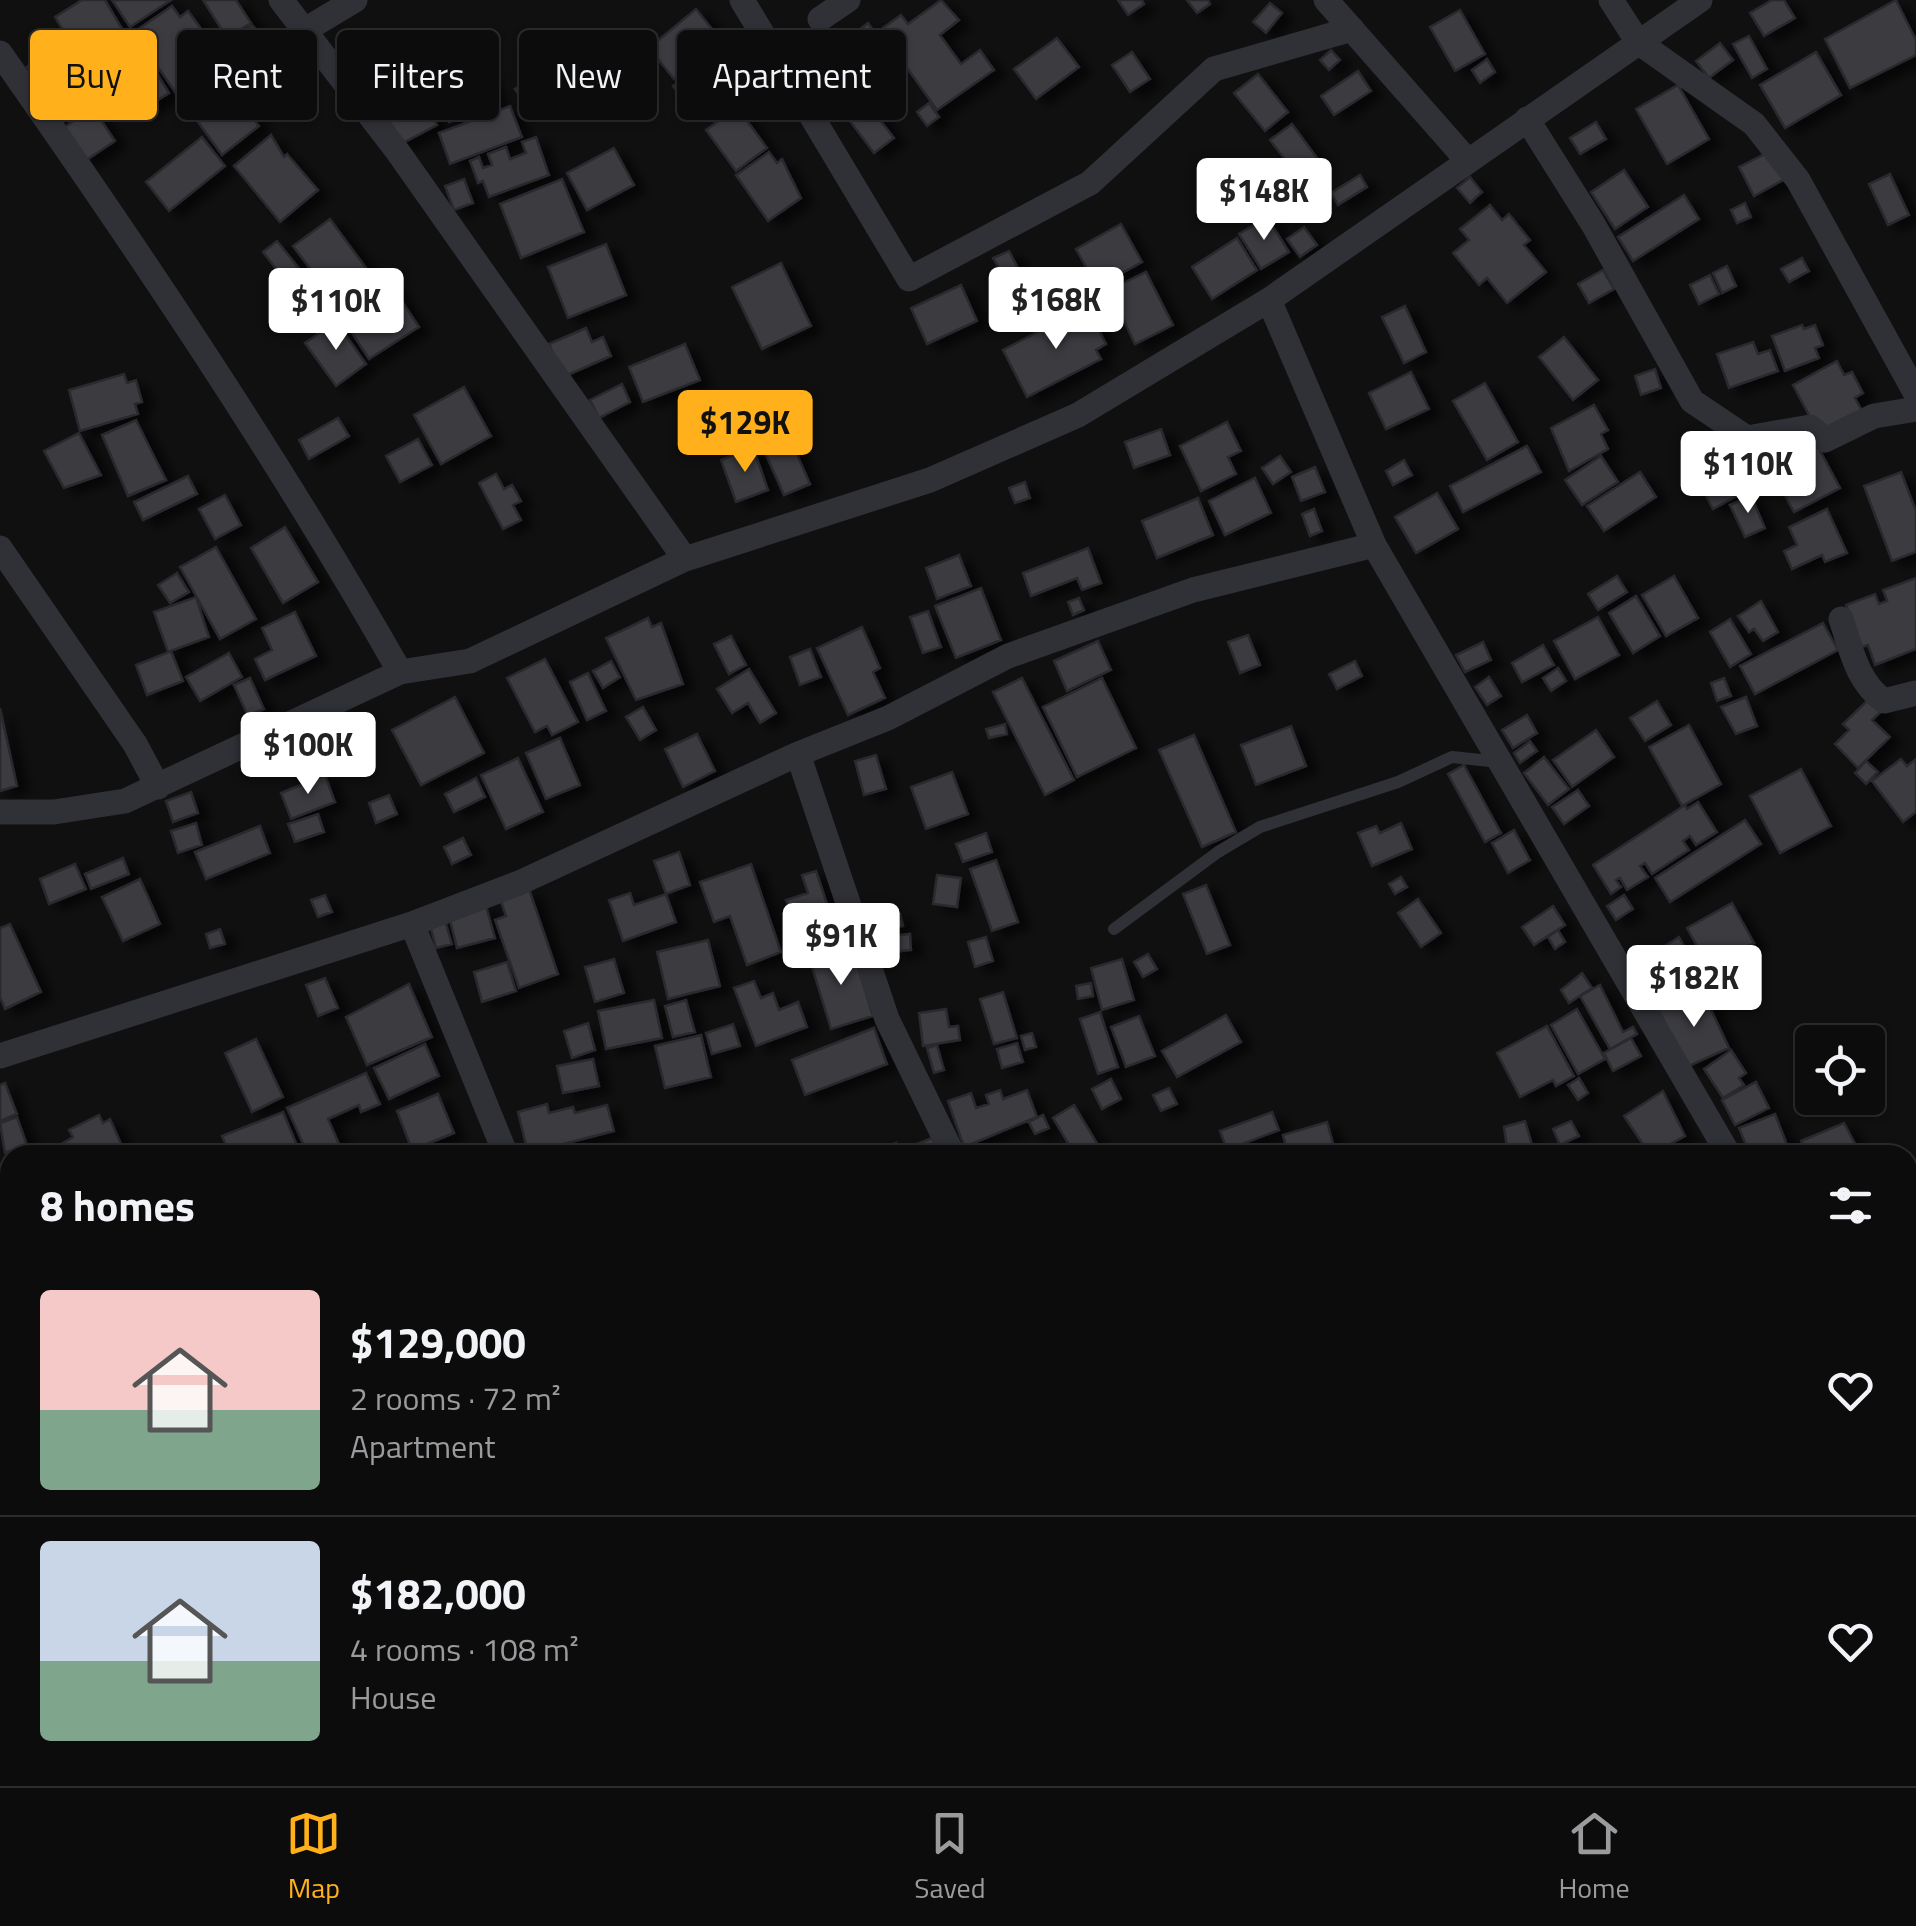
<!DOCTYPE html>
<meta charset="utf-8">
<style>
:root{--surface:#0c0c0d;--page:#1a1a1b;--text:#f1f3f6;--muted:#9a9b9d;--line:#2c2c2e;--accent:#ffb01a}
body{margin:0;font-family:"Titillium Web",sans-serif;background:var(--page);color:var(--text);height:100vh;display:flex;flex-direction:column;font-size:38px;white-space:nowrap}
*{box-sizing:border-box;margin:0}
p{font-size:32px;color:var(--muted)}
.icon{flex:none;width:55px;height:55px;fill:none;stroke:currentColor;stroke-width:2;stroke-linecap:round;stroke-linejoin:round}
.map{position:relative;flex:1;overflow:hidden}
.side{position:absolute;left:0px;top:1145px;width:1918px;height:642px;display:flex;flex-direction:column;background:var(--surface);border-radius:30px 30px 0 0;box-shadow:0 2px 8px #0004,0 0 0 2px var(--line)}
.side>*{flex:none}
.banner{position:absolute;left:30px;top:30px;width:1000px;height:90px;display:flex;gap:20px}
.buttons{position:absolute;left:1795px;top:1025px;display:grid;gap:20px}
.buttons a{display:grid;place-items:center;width:90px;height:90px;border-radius:10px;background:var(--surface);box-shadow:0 2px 8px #0004,0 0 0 2px var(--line);font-size:50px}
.price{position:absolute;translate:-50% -85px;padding:0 22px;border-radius:10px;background:#fff;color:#222;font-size:32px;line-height:65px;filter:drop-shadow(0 2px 5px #0008)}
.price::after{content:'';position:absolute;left:50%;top:60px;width:30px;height:22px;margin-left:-15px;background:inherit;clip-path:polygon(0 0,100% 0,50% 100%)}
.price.active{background:var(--accent);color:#111}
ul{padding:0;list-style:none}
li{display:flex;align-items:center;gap:30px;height:250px;padding:0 40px}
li+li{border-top:2px solid var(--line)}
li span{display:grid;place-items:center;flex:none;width:280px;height:200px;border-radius:10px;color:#555}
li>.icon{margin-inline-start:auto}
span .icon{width:120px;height:120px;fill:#fffc;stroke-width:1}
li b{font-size:42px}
h2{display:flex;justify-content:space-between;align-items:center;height:120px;padding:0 40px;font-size:42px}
.chip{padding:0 35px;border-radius:10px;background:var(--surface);box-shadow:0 2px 8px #0004,0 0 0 2px var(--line);font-size:35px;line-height:90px}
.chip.active{background:var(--accent);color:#111}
.tabs{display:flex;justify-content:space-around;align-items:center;height:140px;border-top:2px solid var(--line);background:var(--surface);font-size:28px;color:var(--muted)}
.tabs a{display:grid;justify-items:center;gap:5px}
.tabs .active{color:var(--accent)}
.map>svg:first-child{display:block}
.building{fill:#3a3b41;stroke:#29292e;stroke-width:2.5;filter:url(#shadow)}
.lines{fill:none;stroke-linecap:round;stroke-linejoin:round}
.service{stroke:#303137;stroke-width:12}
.minor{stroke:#303137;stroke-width:25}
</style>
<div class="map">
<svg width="1916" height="1786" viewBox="0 0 1916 1786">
<defs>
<filter id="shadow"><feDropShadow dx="11" dy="6" stdDeviation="5" flood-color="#0009"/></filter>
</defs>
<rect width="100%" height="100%" fill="#101011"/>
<path class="building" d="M82 0H105L124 32 80 59 55 17Z
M112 0H171L130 27Z
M203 0H236L251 23 227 38Z
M941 0 959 20 940 35 961 64 980 50 994 70 937 110 880 30 901 15 908 24Z
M1118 0H1142L1144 4 1128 15Z
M1187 0H1208L1210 4 1197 13Z
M1772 0H1784L1795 18 1764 36 1750 13Z
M1896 0 1916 40V55L1850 88 1825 39Z
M1270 3 1282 13 1266 33 1253 22Z
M172 6 180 17 188 11 208 38 200 45 213 65 175 92 134 32Z
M696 9 721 40 674 79 649 48Z
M1460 10 1485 54 1455 71 1430 27Z
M868 23 888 50 854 76 834 49Z
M252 25 263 37 241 54 231 42Z
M469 33 497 102 449 122 421 53Z
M1749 36 1767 69 1752 78 1733 44Z
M126 37 146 66 97 99 78 70Z
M1057 38 1079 67 1036 99 1014 69Z
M740 40 752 55 723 77 711 62Z
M1720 43 1733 60 1709 78 1696 61Z
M1331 50 1340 60 1329 70 1320 60Z
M53 51 65 70 38 86 27 67Z
M820 52 834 71 817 82 804 63Z
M1132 52 1150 79 1130 92 1112 65Z
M1816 52 1841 95 1785 128 1760 85Z
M571 55 583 76 528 109 515 89Z
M402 59 437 125 399 145 364 79Z
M1487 59 1495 72 1480 83 1472 70Z
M705 63 716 78 684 101 673 86Z
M153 67 169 93 138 112 123 86Z
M841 69 894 138 874 153 822 84Z
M1358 71 1371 91 1334 115 1321 96Z
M1258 74 1288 112 1265 131 1234 93Z
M1678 85 1709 139 1667 164 1636 109Z
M234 94 259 126 222 155 198 122Z
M929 103 939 117 927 126 917 112Z
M510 106 522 137 450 164 439 133Z
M737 107 767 148 736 171 706 130Z
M93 108 115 141 85 161 63 128Z
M1596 122 1606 139 1580 154 1570 138Z
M1292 124 1320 162 1299 178 1270 140Z
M271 135 284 157 287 154 318 190 280 222 234 166Z
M202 137 225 166 169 211 146 182Z
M536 137 549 175 489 197 483 181 478 183 470 161 479 157 483 168 492 165 488 154 506 147 510 159 526 153 522 142Z
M614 148 634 185 587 210 567 173Z
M1771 151 1785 179 1754 196 1739 167Z
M769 152 777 163 782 159 801 198 768 221 736 175Z
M1624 170 1648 207 1615 229 1591 192Z
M1890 174 1909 215 1888 225 1869 184Z
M1360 175 1367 187 1338 205 1331 193Z
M1470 177 1482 192 1470 203 1457 188Z
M464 179 473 203 454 210 445 186Z
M562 179 584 232 521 258 500 204Z
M1684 195 1699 219 1633 261 1618 237Z
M1745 203 1751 217 1737 223 1731 210Z
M1490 205 1502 220 1509 214 1530 240 1524 245 1546 272 1507 303 1487 278 1479 285 1453 253 1469 240 1460 229Z
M1267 217 1289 252 1261 269 1239 234Z
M330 219 366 268 330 295 293 246Z
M1121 224 1142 262 1097 287 1076 249Z
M1304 227 1317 245 1300 257 1287 239Z
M1237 238 1257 270 1212 299 1192 267Z
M277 241 298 267 283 278 263 252Z
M606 244 626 295 568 318 548 267Z
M1009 251 1045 320 1028 329 1016 305 1010 309 992 272 999 268 993 258Z
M1802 258 1809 271 1789 282 1781 269Z
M781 263 811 326 762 349 732 287Z
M1727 266 1736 286 1722 293 1713 273Z
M1603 270 1614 289 1589 303 1578 284Z
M1146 272 1173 325 1135 344 1109 290Z
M302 274 314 289 298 301 286 286Z
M1710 275 1719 294 1699 304 1690 285Z
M390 283 419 327 369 359 341 316Z
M961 285 977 321 927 344 911 308Z
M1103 295 1109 306 1096 314 1089 302Z
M1087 306 1106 344 1096 350 1101 359 1027 397 1003 350Z
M1405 306 1426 352 1404 363 1382 317Z
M336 321 366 364 336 386 305 343Z
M1802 325 1804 329 1815 325 1823 345 1815 348 1819 358 1785 371 1772 336Z
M586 328 592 342 603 337 611 356 563 377 549 344Z
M1564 337 1598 380 1573 400 1539 357Z
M1753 342 1758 354 1770 350 1778 371 1729 388 1717 354Z
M685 344 700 380 643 402 629 367Z
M1837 361 1844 375 1852 372 1863 393 1855 398 1862 411 1819 434 1793 385Z
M1655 369 1661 388 1641 395 1635 376Z
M1411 372 1429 409 1386 429 1369 393Z
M124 374 127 383 136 380 142 402 135 404 138 414 80 431 69 390Z
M1485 383 1518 442 1487 460 1453 401Z
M622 384 630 402 599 418 590 400Z
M464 387 491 436 441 464 414 415Z
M1594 405 1608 430 1601 434 1608 449 1569 471 1551 428Z
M338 418 349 436 309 459 299 440Z
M136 420 166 480 128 496 102 435Z
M1227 422 1241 451 1228 457 1236 474 1201 491 1180 446Z
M1161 429 1170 455 1134 468 1125 442Z
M1705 432 1716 447 1698 460 1688 444Z
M1810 432 1840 488 1794 512 1764 457Z
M79 433 101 475 64 488 44 451Z
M789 436 810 484 784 495 763 448Z
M418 439 432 465 400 482 386 456Z
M1527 446 1541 472 1463 512 1450 486Z
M753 447 768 490 736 502 721 460Z
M1280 456 1291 472 1273 484 1262 468Z
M1601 456 1618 482 1582 505 1565 480Z
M1404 460 1412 475 1393 485 1386 471Z
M1730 466 1744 492 1713 509 1699 483Z
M1315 467 1325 492 1301 501 1292 477Z
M1640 472 1656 497 1604 531 1587 506Z
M1901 472 1916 511V552L1892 561 1864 486Z
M496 474 504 489 512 485 521 501 513 505 521 520 503 529 479 483Z
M188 476 197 494 143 520 134 502Z
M1255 478 1271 513 1225 535 1209 501Z
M1025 482 1030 498 1015 503 1009 488Z
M1437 493 1458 529 1416 553 1395 517Z
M225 495 241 525 215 539 199 509Z
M1751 496 1765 528 1745 537 1730 505Z
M1198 498 1213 535 1157 558 1142 521Z
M1314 509 1322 531 1310 536 1302 514Z
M1827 509 1847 553 1825 562 1822 555 1792 569 1784 551 1797 545 1789 527Z
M285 527 318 582 283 603 251 548Z
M216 547 256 619 220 639 180 567Z
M1088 548 1101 583 1082 590 1077 578 1031 596 1023 573Z
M959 555 971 586 937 599 926 568Z
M177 573 189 592 170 603 158 585Z
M1617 576 1627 592 1598 610 1588 594Z
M1674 576 1698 618 1666 636 1642 595Z
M1916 578V649L1875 665 1868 645 1862 647 1846 605 1875 594 1879 604 1887 601 1883 590Z
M981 588 1001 640 956 658 935 606Z
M1636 596 1660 636 1633 653 1609 613Z
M196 597 209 637 168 652 154 612Z
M1079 598 1084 610 1073 615 1068 602Z
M1761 601 1778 632 1763 641 1754 629 1749 632 1738 616Z
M928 611 941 647 923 653 910 617Z
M295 612 316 656 265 680 255 659 272 650 262 628Z
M1598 617 1619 655 1575 679 1554 641Z
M648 618 652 627 661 623 683 684 636 700 606 638Z
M1730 619 1751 654 1730 667 1710 632Z
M1823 623 1838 650 1755 694 1740 666Z
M862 627 880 668 873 672 885 698 848 715 817 648Z
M1248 635 1260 665 1240 673 1228 642Z
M731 636 746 665 729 674 714 644Z
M1098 641 1111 670 1067 691 1054 661Z
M1483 642 1491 660 1465 672 1456 655Z
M1543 645 1554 665 1522 682 1512 663Z
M810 649 821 677 800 685 790 657Z
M171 651 183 681 147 695 136 665Z
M229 653 242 677 200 701 186 677Z
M545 659 578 722 552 735 547 726 535 732 507 678Z
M611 661 620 677 603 688 593 671Z
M1355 661 1362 676 1337 689 1329 674Z
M1558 668 1566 681 1551 691 1543 678Z
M749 669 776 713 760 723 748 703 732 713 717 689Z
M588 673 606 711 587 720 570 682Z
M1489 677 1501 696 1487 705 1475 687Z
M250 678 264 709 248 716 234 685Z
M1022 678 1074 780 1045 795 993 692Z
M1102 678 1136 748 1077 777 1043 707Z
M1724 678 1731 696 1717 701 1711 683Z
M455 697 484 753 421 785 392 730Z
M1746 697 1757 726 1736 734 1721 707Z
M1871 697 1883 710 1872 720 1890 737 1858 768 1835 744 1849 730 1843 724Z
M1657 701 1671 725 1645 741 1630 718Z
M643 707 656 730 640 740 626 717Z
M0 708 17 786 0 791Z
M1527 715 1537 733 1513 748 1502 730Z
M1005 724 1007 734 989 738 986 729Z
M1689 725 1721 784 1682 806 1649 747Z
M1291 726 1306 766 1256 785 1241 745Z
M1596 730 1614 757 1572 787 1553 760Z
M697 734 715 771 683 787 665 749Z
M1194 735 1236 832 1202 847 1159 750Z
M560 738 580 785 546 799 526 753Z
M1530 741 1537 751 1520 763 1514 753Z
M876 755 886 789 864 795 855 761Z
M1544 757 1569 789 1548 805 1524 773Z
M518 758 543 812 506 829 481 775Z
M1901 759 1907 766 1916 759V812L1903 822 1872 781Z
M1866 761 1878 772 1866 784 1855 773Z
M1464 765 1501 833 1485 842 1448 774Z
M1801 769 1831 826 1780 853 1750 796Z
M952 772 968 814 926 829 911 787Z
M325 775 335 802 291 819 281 793Z
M476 778 485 797 454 812 445 794Z
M1578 790 1589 806 1564 824 1552 807Z
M191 792 198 813 173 822 166 801Z
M389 795 397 814 376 823 369 803Z
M1698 802 1717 832 1696 845 1690 836 1683 841 1689 850 1652 874 1645 863 1640 866 1648 877 1627 890 1620 878 1616 880 1621 887 1611 894 1593 865 1685 805 1687 809Z
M318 814 324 832 295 842 288 824Z
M1745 820 1761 844 1670 902 1655 878Z
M196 823 202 845 178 853 171 831Z
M1401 823 1412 849 1372 866 1358 833 1376 826 1380 833Z
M260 826 270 853 206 879 195 852Z
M1514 830 1530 860 1508 873 1492 843Z
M986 833 992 852 963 862 956 844Z
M463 838 471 855 452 864 444 847Z
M679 852 690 885 666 894 654 861Z
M123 858 129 874 91 889 85 874Z
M996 860 1018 922 992 931 970 869Z
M75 864 86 889 49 904 40 879Z
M751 864 781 952 747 965 730 916 714 922 700 882Z
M816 871 827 904 792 916 786 900 808 893 802 875Z
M937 875 961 878 957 907 933 904Z
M1401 877 1407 887 1395 894 1389 884Z
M140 879 160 924 123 941 102 897Z
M1206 885 1230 945 1207 954 1183 894Z
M529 889 558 974 519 988 495 920 506 916 500 899Z
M630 893 634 905 666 894 676 922 623 941 609 900Z
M325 895 332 912 318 917 311 900Z
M1624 895 1633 909 1616 920 1607 906Z
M1418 899 1441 933 1421 947 1398 913Z
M1732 903 1754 943 1709 968 1687 928Z
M486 906 495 938 457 948 449 916Z
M1553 906 1565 925 1534 945 1522 927Z
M900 914 903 926 889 930 886 919Z
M445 921 452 944 436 948 430 925Z
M10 924 41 992 5 1009 0 997V928Z
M220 929 225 944 210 948 206 934Z
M1558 930 1565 942 1555 949 1548 937Z
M910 934 911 950 893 952 892 936Z
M986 937 993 961 975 967 968 942Z
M1679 937 1688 953 1664 968 1654 953Z
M708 940 720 986 668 999 657 952Z
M852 947 873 1016 831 1029 810 960Z
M1148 954 1157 969 1143 977 1134 962Z
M614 959 624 993 595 1002 585 967Z
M1122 959 1134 1000 1102 1010 1091 968Z
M507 962 516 991 482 1002 474 972Z
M1582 973 1592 988 1569 1003 1561 990Z
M325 978 338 1008 318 1016 306 985Z
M754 981 761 998 773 993 779 1010 798 1002 807 1027 756 1046 734 988Z
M1091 983 1093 996 1078 999 1076 986Z
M409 984 432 1037 367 1065 346 1017Z
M1600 985 1623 1032 1633 1027 1637 1034 1610 1049 1580 996Z
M1003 992 1017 1038 994 1044 980 999Z
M1681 998 1686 1009 1706 999 1729 1048 1689 1066 1657 1009Z
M654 1000 662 1038 606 1049 598 1011Z
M686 1000 695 1032 673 1037 665 1006Z
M946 1009 949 1027 958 1026 960 1040 923 1046 919 1013Z
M1577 1009 1605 1059 1578 1074 1551 1025Z
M1100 1012 1118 1067 1098 1074 1080 1019Z
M1226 1015 1241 1042 1177 1077 1162 1051Z
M1139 1016 1155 1056 1126 1067 1111 1027Z
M588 1023 595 1050 572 1058 564 1031Z
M733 1024 740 1046 712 1054 706 1033Z
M1547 1026 1574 1076 1556 1086 1553 1080 1520 1097 1497 1053Z
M1813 1027 1825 1042H1812V1053L1800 1037Z
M874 1028 887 1064 805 1095 792 1060Z
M1032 1033 1036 1047 1025 1050 1021 1036Z
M701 1035 711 1077 665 1088 655 1046Z
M1631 1038 1641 1056 1613 1071 1604 1053Z
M256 1039 283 1097 252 1112 225 1053Z
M1017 1043 1023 1062 1002 1068 997 1049Z
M425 1044 439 1076 389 1099 374 1068Z
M937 1045 944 1070 934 1073 927 1048Z
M1731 1050 1746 1073 1739 1078 1744 1085 1723 1098 1704 1069Z
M593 1059 599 1086 563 1093 557 1066Z
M366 1073 380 1104 361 1112 359 1105 328 1119 343 1153 308 1155 287 1108Z
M1579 1078 1588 1093 1578 1100 1568 1085Z
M1111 1079 1121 1099 1102 1109 1092 1089Z
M1756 1082 1769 1108 1735 1125 1722 1100Z
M5 1083 17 1114 0 1121V1085Z
M1169 1088 1177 1104 1161 1111 1153 1095Z
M1000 1090 1003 1099 1027 1090 1037 1117 964 1147 948 1101 971 1093 976 1108 989 1104 986 1095Z
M1663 1091 1685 1136 1650 1155 1624 1116Z
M438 1094 454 1133 412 1150 397 1111Z
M547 1104 549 1113 573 1107 575 1113 607 1105 614 1131 528 1153 518 1112Z
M1074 1105 1104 1155H1075L1053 1118Z
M283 1112 301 1155H230L222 1136Z
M1272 1112 1279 1130 1227 1150 1220 1131Z
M1775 1114 1791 1155H1750L1739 1128Z
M99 1115 103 1123 110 1119 126 1155H43L73 1137 69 1130Z
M1043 1115 1049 1128 1035 1134 1029 1122Z
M17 1117 27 1145 5 1153 0 1123Z
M1525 1121 1535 1155H1508L1504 1127Z
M1571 1121 1579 1136 1560 1145 1553 1129Z
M1327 1122 1336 1154 1288 1155 1283 1135Z
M1844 1123 1861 1155H1807L1801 1141Z
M932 1138 939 1155H866L896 1143 899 1151Z
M1916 1286V1334L1909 1338 1908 1290Z
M1913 1340 1916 1345 1914 1376 1908 1363V1343Z
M1913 1480 1916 1504 1908 1509V1483Z
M10 1485V1541L0 1524V1491Z
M10 1613V1685L0 1688V1616Z
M145 1778H209L211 1786H147Z
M223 1778H247L250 1786H225Z
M322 1778H361L362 1779 349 1786H326Z
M376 1778H408L411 1783 366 1786Z
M479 1778H510L514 1786H469Z
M650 1778H691L678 1786H656Z
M728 1778H774L766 1786H721Z
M819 1778H859L847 1786H825Z
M1111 1778H1164L1167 1786H1110Z
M1197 1778H1204L1207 1786H1174Z
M1280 1778H1328V1786H1280Z
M1562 1778H1608L1609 1780 1564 1786Z
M1789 1778H1797L1800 1786H1768Z"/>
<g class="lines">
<path class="service" d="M1114 929 1218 852 1260 827 1398 782 1452 757 1500 762
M1908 1471 1916 1466"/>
<path class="minor" d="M281 0 398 152 685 559
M742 0 909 279 1090 183 1214 69 1352 29
M1326 0 1467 160
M1611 0 1638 42 1754 124 1798 180 1916 394
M820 19 848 0
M305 30 355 0
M0 53C141 254 279 459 400 672
M1527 119 1593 224 1692 401 1747 438 1810 427 1825 440 1874 416 1916 409
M1269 300 1374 545
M0 548 135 744 158 787
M1841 619C1851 649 1857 682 1884 701L1916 693
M798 754 887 1019 953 1155
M0 812H54L125 801 400 672 470 661 685 559 930 480 1078 415 1269 300 1700 0
M412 924 506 1155
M0 1056 412 924 519 883 798 754 888 718 1008 656 1193 590 1374 545 1729 1155
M0 1231 10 1249
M0 1330 10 1327
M1908 1560 1916 1587
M1908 1716 1916 1717
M287 1778 291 1786
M1234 1778 1239 1786
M1624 1786 1638 1778"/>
</g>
</svg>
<div class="buttons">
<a><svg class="icon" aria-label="locate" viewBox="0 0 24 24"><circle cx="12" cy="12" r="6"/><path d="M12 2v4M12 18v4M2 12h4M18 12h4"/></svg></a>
</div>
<b class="price" style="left:1264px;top:243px">$148K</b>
<b class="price" style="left:1056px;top:352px">$168K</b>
<b class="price" style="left:336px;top:353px">$110K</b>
<b class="price active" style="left:745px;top:475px">$129K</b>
<b class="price" style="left:1748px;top:516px">$110K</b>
<b class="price" style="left:308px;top:797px">$100K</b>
<b class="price" style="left:841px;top:988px">$91K</b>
<b class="price" style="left:1694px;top:1030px">$182K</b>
<div class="banner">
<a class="chip active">Buy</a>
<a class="chip">Rent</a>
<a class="chip">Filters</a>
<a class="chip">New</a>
<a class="chip">Apartment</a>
</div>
<section class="side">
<h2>8 homes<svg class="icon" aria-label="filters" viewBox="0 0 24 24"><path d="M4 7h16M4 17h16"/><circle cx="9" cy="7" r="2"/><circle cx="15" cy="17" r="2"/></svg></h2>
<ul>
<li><span style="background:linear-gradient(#f6c9c9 60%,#7fa58c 0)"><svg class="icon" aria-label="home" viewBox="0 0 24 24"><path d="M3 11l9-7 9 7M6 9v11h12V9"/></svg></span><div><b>$129,000</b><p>2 rooms · 72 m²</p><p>Apartment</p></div><svg class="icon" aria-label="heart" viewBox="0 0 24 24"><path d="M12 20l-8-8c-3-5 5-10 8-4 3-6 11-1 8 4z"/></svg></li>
<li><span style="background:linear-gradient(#c9d6e8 60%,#7fa58c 0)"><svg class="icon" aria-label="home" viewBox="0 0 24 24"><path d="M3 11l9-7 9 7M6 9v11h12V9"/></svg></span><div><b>$182,000</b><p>4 rooms · 108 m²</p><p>House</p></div><svg class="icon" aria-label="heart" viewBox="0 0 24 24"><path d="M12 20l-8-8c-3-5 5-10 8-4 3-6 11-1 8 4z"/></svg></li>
</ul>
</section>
</div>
<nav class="tabs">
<a class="active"><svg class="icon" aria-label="map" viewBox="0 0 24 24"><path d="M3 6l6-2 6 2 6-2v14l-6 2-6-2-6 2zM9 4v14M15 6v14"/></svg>Map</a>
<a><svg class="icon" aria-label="saved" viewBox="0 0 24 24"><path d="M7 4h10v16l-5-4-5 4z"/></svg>Saved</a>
<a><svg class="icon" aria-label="home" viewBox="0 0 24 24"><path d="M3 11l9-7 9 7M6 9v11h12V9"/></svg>Home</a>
</nav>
